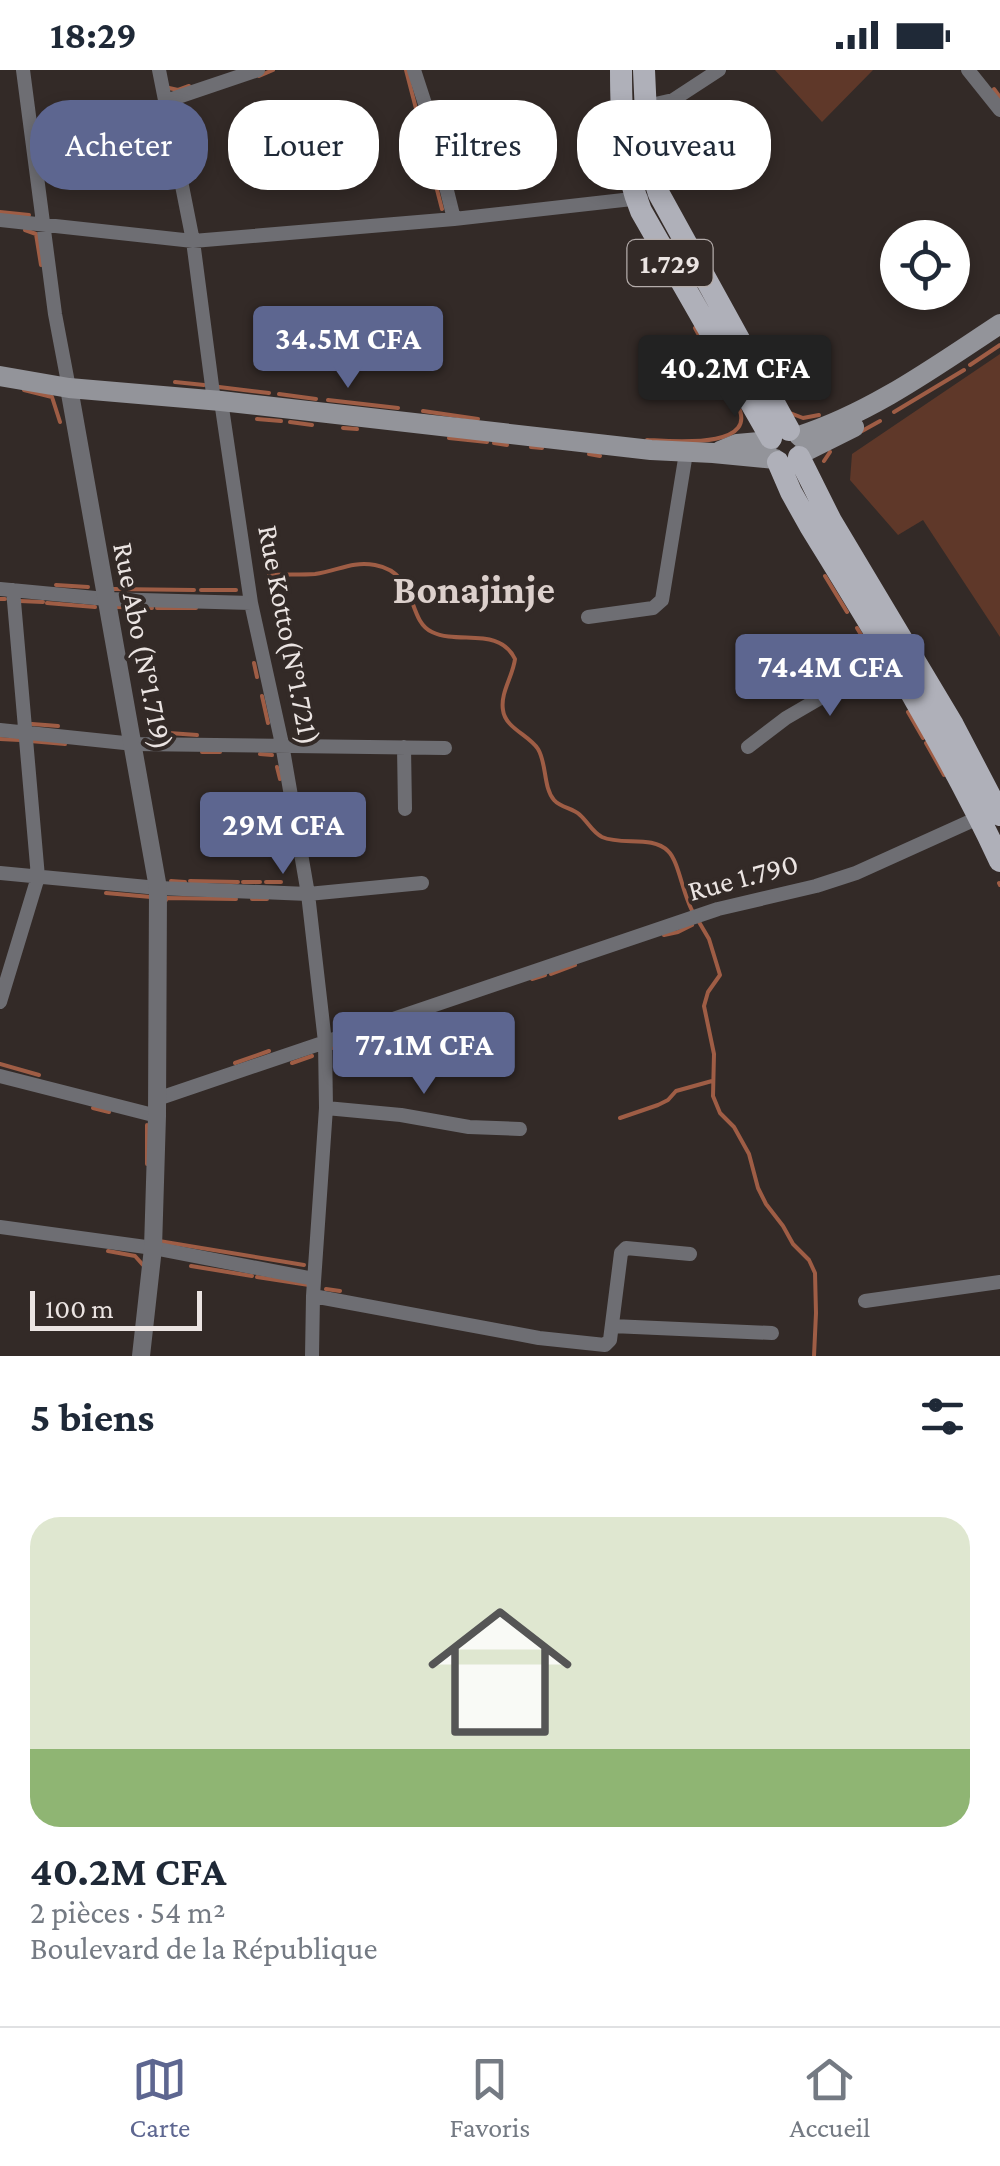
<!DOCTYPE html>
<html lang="fr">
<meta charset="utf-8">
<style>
:root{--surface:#fff;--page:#f6f6f7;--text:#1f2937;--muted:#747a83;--line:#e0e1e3;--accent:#5d6690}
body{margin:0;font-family:"Crimson Pro",serif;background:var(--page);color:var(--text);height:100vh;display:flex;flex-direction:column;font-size:38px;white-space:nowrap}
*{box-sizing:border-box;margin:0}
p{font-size:32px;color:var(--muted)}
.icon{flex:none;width:55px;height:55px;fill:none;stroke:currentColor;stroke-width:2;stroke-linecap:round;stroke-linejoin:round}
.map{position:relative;height:1286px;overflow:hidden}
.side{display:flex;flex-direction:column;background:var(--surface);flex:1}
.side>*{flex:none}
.banner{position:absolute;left:30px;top:30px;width:940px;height:90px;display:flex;gap:20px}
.controls{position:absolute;left:880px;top:150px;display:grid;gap:20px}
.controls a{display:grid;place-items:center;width:90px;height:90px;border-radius:50%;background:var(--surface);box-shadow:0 5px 15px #0003;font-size:50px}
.scale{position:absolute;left:30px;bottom:25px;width:172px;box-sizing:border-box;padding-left:10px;border:5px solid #ebe4e2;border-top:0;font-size:28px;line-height:35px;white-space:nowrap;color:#ebe4e2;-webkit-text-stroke:8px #332a27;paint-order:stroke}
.price{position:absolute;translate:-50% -85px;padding:0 22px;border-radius:10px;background:var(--accent);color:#fff;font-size:32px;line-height:65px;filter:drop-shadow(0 2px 5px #0008)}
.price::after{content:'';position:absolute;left:50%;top:60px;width:30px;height:22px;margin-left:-15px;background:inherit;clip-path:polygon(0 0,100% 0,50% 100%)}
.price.active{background:#222;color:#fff}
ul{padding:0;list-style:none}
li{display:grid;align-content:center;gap:20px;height:530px;padding:0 30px}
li+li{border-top:2px solid var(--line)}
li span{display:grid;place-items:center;height:310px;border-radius:30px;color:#555}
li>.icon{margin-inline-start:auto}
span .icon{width:180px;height:180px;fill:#fffc;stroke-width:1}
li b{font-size:42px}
h2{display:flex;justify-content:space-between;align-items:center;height:120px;padding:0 30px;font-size:42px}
.chip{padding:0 35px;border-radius:40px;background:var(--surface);box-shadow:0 5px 15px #0003;font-size:35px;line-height:90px}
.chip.active{background:var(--accent);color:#fff}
.status{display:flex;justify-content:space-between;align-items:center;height:70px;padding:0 50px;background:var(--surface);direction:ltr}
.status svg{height:28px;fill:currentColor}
.menu{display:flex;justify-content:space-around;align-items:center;height:140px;border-top:2px solid var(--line);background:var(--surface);font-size:28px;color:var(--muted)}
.menu a{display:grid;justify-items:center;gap:5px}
.menu .active{color:var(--accent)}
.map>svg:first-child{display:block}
.green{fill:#5f3829}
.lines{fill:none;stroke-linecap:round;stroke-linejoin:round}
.stream{stroke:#9f5d45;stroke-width:4}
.minor{stroke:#6e6e73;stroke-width:14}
.tertiary{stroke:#6e6e73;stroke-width:18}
.secondary{stroke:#93949a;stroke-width:20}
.primary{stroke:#afb0b9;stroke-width:22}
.labels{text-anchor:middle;stroke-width:8;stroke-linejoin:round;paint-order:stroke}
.shield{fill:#332a27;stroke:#b4acaa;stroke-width:2.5}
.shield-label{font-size:28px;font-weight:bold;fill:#ebe4e2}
.street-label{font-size:30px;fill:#ebe4e2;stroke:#332a27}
.district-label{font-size:40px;font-weight:bold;fill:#dcd0cc;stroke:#332a27}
</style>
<div class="status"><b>18:29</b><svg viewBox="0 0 49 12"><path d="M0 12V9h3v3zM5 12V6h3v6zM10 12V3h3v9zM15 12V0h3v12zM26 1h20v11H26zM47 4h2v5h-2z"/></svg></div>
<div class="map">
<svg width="1000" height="1286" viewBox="0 0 1000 1286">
<rect width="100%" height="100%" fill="#332a27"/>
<path class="green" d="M775 0H873L822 52Z
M1000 284V567L923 450 898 465 850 410 852 384Z"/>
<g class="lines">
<path class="stream" d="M406 0 442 139
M259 6 273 0
M169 18 178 20 189 16
M994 19 1000 27
M157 36 164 63
M0 142 29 145
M25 160 36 164 41 195
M695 258 734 329
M970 295 1000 275
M175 312 204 315
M219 317 269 323
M24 320 52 327 60 352
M279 324 316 329
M328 330 398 338
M423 341 478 349
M894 342 964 300
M790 343 803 348 819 345
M257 349 281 351
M290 352 312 355
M343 358 357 359
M862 361 880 351
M449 368 487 372
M647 370C671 371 762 380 737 334
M494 373 507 375
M531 377 542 378
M589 384 600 386
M824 391 830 382
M269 505C284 504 300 505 315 504 338 501 351 491 375 495 419 503 406 550 432 562 459 575 499 556 515 589 513 606 500 623 503 640 505 658 529 665 538 679 547 694 543 717 554 730 561 738 573 738 580 745 588 752 592 762 602 767 622 776 652 765 668 781 679 791 683 827 694 844
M825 506 847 542
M56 515 88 517
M113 519 194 520
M201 520H236
M0 529H5
M20 531 43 532
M47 533 95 537
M116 537 152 538
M157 538H173
M176 538H196
M857 558 863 568
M254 593 257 607
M262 626 268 653
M908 642 923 668
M32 654 58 656
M169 663 197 665
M0 669 20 670
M30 671 65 674
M926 673 944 705
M202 682H220
M260 684 272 685
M277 697 280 709
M288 755 291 772
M171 811 185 812
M190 811 238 812
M243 812H260
M266 812H281
M999 813 1000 815
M106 823 151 827V830
M252 829H267
M166 830V828L236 829
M699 852 709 869 720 905 708 922 704 936 714 984 713 1026 720 1043 734 1057 749 1084 758 1118 766 1134 783 1156 793 1174 809 1190 815 1203 816 1243 814 1286
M664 865 678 862 692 855
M551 904 575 895
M532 909 545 905
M362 967 412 950
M333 978 357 970
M235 993 269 981
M292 993 312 986
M0 994 39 1005
M93 1038 109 1042
M620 1048 658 1035 668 1030 676 1021 712 1011
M147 1094V1055
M159 1171 304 1195
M108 1181 135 1186 143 1195
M191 1196 252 1206
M257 1207 309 1215
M326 1219 340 1221"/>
<path class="minor" d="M23 0 55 244 69 318
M159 0 193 171 214 331
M414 0 427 40 454 149
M968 0 1000 40
M166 31 258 0
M642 37 673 30 719 0
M0 150 193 171 454 149 641 128
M221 331 251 533 282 674 308 824 325 972 326 1038 313 1226 312 1286
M0 519 106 529 251 533
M588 547 653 538 662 530 686 383
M0 660 134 674 445 678
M404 677 405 739
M748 677 786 648 889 588
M0 803 158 818 308 824 422 813
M0 932 38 807 13 520
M0 1006 157 1046
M157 1029 718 839 816 816 856 803 980 747
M326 1038 401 1045 469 1057 520 1059
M0 1157 153 1178 314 1209
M313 1226 539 1268 605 1275 610 1270 621 1183 626 1178 690 1184
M865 1231 1000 1212
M612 1256 772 1263"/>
<path class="tertiary" d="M69 318 158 818 157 1046 153 1178 141 1286"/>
<path class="secondary" d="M0 306 69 318 221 331 651 380 713 383 775 389
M799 366C873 342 936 296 1000 254
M720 381 737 374 770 371
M802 383 854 357"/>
<path class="primary" d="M621 0C621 48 623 96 641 141L771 368
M644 0 648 89 659 124 789 360
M799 387 831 451 953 655 1000 745
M778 392 791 422 810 456C877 565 946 675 1000 791"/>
</g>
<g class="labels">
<rect class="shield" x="627.5" y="170" width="85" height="46" rx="8"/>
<g class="shield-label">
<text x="670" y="203">1.729</text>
</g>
<g class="street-label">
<text transform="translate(289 565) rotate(79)" y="10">Rue Kotto(N°1.721)</text>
<text transform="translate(143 576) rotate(79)" y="10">Rue Abo (N°1.719)</text>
<text transform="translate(743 807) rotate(-15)" y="10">Rue 1.790</text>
</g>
<g class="district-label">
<text x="474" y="533">Bonajinje</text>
</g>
</g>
</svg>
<div class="controls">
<a><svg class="icon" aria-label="locate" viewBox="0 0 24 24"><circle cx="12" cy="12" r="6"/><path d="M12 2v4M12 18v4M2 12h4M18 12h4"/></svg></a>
</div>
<div class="scale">100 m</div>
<b class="price" style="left:348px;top:321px">34.5M CFA</b>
<b class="price active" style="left:735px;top:350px">40.2M CFA</b>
<b class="price" style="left:830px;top:649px">74.4M CFA</b>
<b class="price" style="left:283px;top:807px">29M CFA</b>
<b class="price" style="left:424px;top:1027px">77.1M CFA</b>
<div class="banner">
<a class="chip active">Acheter</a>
<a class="chip">Louer</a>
<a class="chip">Filtres</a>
<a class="chip">Nouveau</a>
</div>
</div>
<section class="side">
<h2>5 biens<svg class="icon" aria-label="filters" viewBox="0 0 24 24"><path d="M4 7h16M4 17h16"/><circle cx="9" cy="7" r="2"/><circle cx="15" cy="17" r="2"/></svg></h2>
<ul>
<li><span style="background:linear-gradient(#dfe7d0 75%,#8fb573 0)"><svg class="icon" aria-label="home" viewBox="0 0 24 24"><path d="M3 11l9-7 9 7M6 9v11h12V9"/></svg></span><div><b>40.2M CFA</b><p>2 pièces · 54 m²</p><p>Boulevard de la République</p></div></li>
</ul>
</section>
<nav class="menu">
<a class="active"><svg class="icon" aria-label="map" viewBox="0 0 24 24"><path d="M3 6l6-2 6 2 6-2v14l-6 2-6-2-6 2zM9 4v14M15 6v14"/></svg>Carte</a>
<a><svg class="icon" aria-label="saved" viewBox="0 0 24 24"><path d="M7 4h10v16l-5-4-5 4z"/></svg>Favoris</a>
<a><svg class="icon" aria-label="home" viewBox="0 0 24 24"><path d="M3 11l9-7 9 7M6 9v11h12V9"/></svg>Accueil</a>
</nav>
